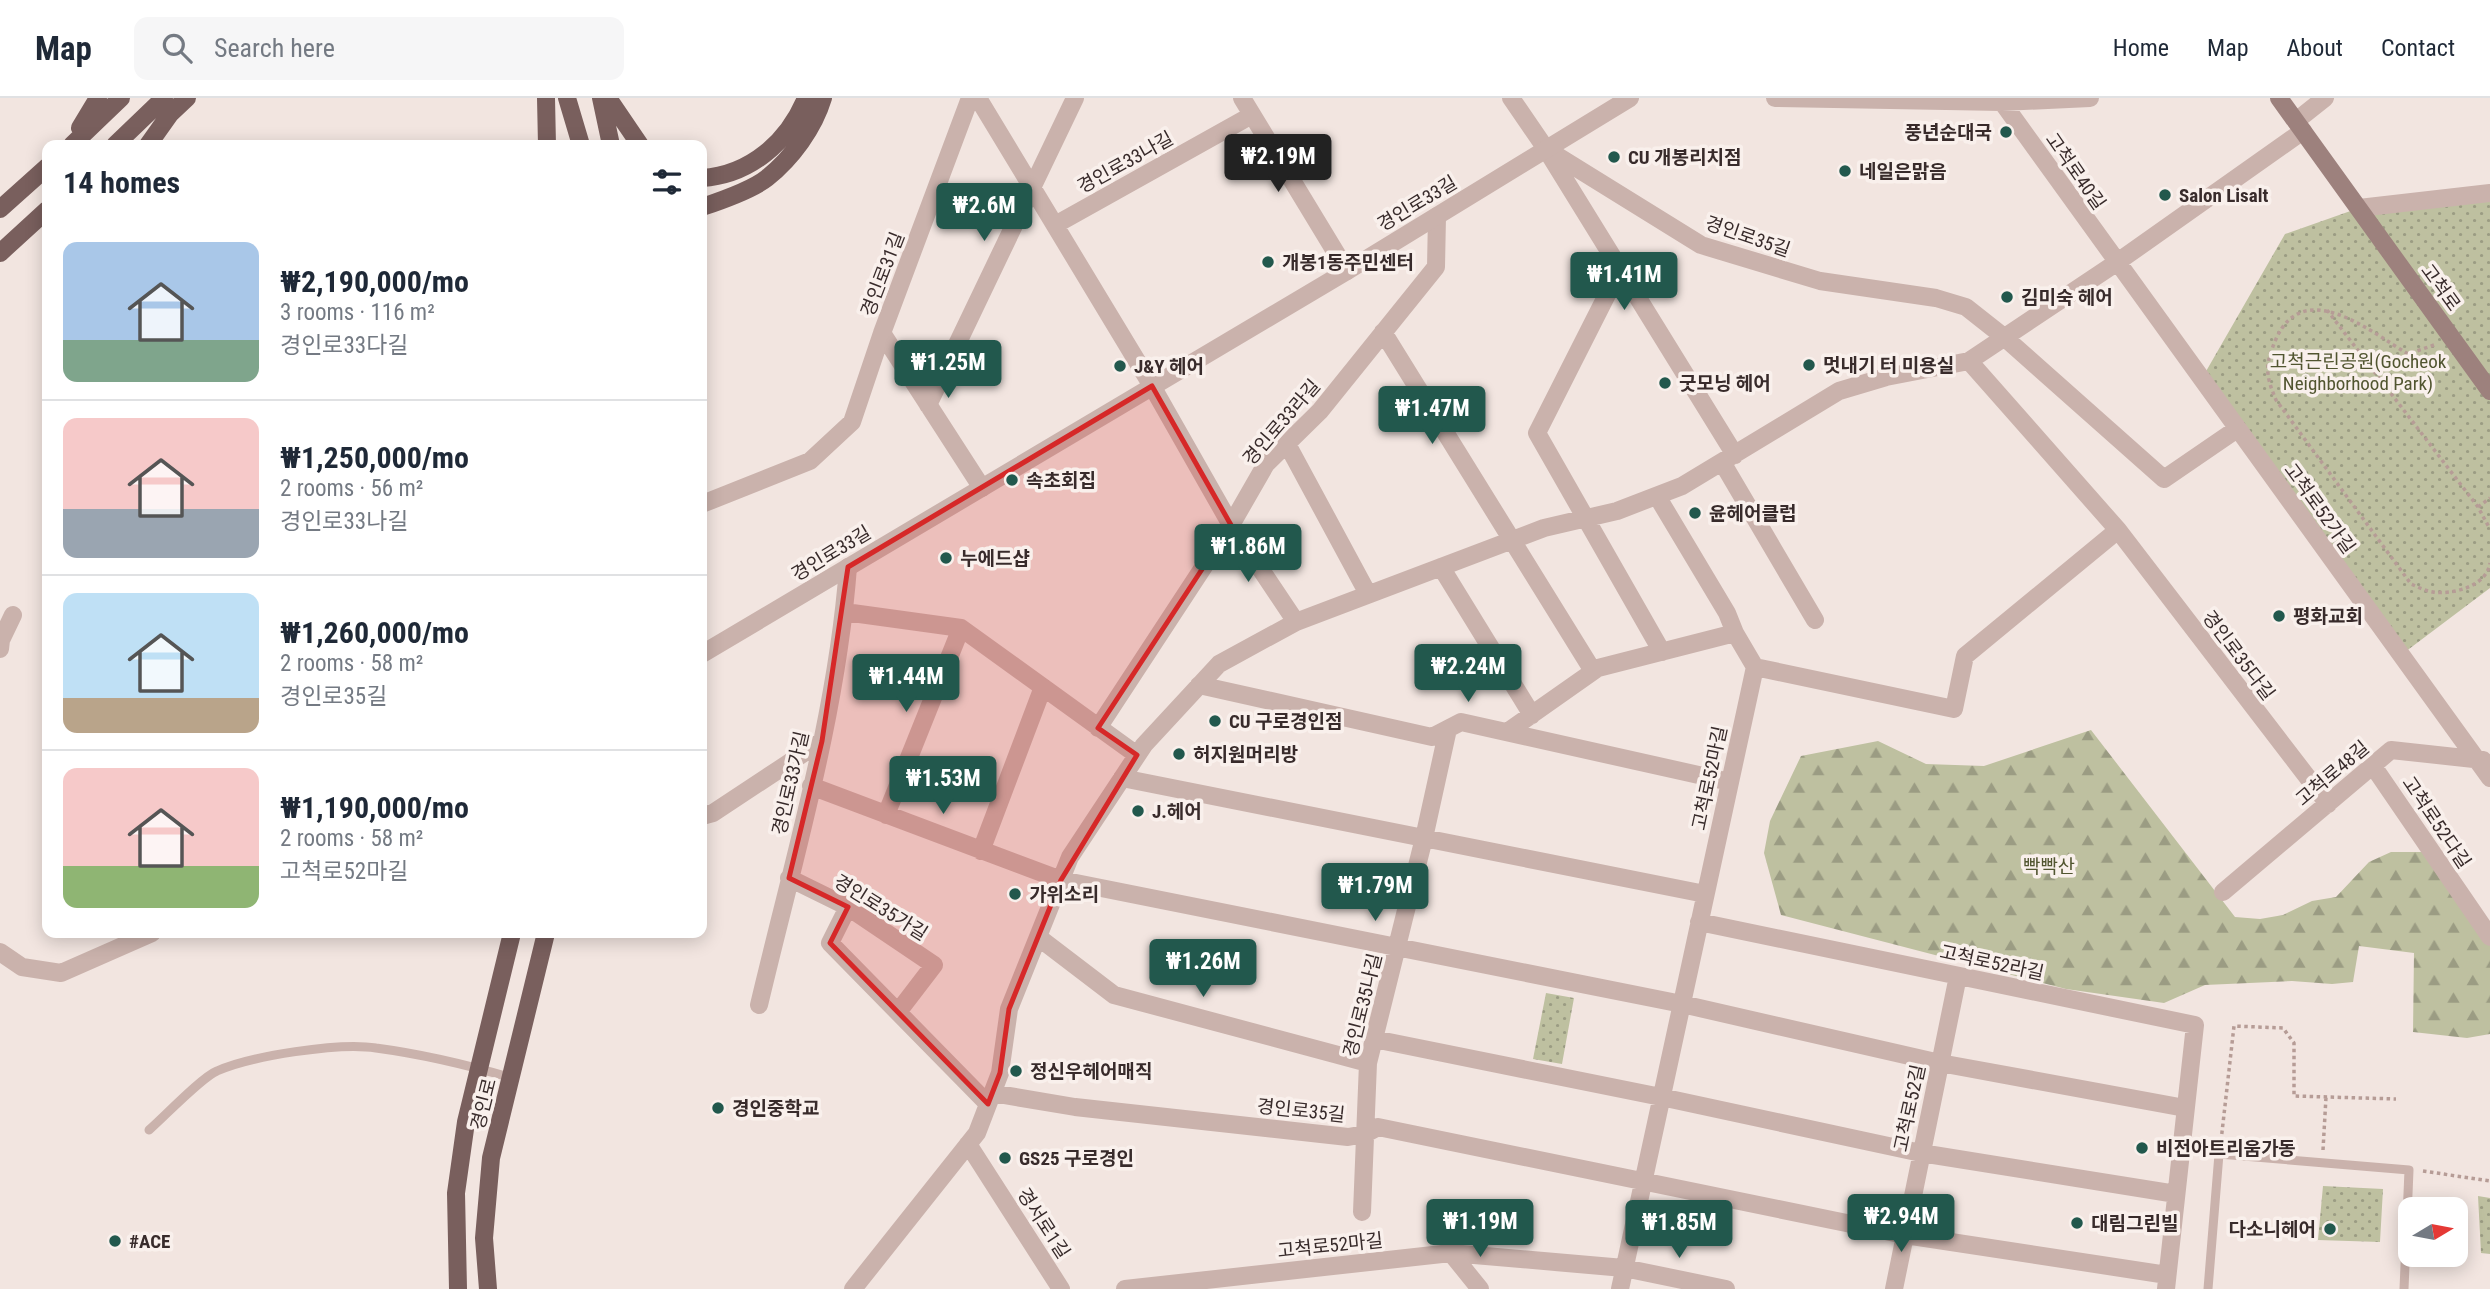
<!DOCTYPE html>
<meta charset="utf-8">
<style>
:root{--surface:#fff;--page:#f6f6f7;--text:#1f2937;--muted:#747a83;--line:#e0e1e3;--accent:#22584d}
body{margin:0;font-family:"Roboto Condensed","Noto Sans KR",sans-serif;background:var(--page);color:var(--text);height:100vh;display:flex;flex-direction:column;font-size:26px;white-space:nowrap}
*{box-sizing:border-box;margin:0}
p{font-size:23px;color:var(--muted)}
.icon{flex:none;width:38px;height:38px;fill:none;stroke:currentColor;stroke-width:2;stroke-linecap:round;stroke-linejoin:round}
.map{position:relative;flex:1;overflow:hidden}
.sheet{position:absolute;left:42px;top:42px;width:665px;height:798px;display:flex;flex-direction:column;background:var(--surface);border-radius:14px;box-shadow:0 4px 18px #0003}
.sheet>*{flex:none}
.needle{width:46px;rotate:80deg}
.tools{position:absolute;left:2398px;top:1099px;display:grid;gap:14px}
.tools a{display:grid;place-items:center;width:70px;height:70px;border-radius:14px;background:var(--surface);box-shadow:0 4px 18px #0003;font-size:35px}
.price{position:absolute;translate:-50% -60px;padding:0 16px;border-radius:7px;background:var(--accent);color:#fff;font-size:23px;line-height:46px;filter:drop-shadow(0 2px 4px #0008)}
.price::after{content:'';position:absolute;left:50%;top:42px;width:21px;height:16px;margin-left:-10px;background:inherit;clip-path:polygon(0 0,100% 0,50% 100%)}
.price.active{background:#222;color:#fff}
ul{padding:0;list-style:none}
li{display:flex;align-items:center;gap:21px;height:175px;padding:0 21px}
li+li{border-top:2px solid var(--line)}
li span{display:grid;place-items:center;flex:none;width:196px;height:140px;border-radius:14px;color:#555}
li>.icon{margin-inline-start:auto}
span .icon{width:84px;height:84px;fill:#fffc;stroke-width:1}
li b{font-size:30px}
h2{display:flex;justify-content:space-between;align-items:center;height:84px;padding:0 21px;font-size:30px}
header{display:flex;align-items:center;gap:42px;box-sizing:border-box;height:98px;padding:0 35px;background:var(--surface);border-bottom:2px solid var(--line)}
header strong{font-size:33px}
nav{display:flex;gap:38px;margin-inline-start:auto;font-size:24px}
.search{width:490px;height:63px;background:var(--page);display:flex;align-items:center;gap:18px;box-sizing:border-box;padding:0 24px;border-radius:14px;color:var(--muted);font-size:26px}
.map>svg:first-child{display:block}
.forest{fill:url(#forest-firs)}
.park{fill:url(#park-dots)}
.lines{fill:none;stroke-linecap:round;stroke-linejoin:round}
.path{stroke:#b69c96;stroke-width:3.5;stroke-dasharray:3.5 3.5;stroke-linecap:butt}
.service{stroke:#cab2ac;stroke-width:9}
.minor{stroke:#cab2ac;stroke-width:18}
.tertiary{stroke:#cab2ac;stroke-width:18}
.secondary{stroke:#9d817d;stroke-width:18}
.primary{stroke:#795f5d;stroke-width:18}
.marked{fill:#d62828;fill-opacity:0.2;stroke:#d62828;stroke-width:5;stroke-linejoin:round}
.poi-dot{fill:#22584d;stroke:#f9f0ec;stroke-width:2.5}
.labels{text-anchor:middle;stroke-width:7;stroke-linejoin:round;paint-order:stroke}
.poi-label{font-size:19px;font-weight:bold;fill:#382b2b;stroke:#f9f0ec;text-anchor:start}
.street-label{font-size:19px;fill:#382b2b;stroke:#f9f0ec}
.park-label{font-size:19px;fill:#515530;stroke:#f9f0ec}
</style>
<header>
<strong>Map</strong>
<div class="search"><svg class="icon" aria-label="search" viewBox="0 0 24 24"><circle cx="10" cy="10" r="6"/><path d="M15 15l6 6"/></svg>Search here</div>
<nav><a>Home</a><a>Map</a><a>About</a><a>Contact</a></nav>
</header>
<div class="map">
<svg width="2490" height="1191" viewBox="0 0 2490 1191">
<defs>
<pattern id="forest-firs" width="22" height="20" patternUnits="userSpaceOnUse" patternTransform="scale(1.75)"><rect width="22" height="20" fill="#bec0a0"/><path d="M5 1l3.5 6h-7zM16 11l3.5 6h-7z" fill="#9b9c83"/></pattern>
<pattern id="park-dots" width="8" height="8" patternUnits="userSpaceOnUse" patternTransform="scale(1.75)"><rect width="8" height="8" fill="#bec0a0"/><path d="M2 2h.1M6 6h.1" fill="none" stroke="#9b9c83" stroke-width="1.8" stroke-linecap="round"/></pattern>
</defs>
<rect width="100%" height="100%" fill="#f2e5e0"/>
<path class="forest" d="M2091 632 2235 819 2260 821 2283 817 2312 803 2336 799 2369 764 2391 754H2432L2490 839V936L2467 940 2413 934 2414 855 2359 848 2353 884 2332 886 2292 883 2205 887 2164 905 2066 891 1781 817 1764 755 1770 723 1801 658 1878 643 1926 666 1984 668Z"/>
<path class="park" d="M2490 95V490L2401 557 2201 282 2285 136 2359 110Z
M1546 895 1574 900 1562 966 1533 961Z
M2323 1088 2383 1091 2380 1144 2318 1142Z
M2478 1098 2490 1100V1156L2481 1155Z"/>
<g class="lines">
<path class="path" d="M2327 212 2478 409 2490 431
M2434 247 2408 256C2371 234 2304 178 2276 241 2265 267 2265 276 2276 302L2411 486C2418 489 2425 493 2433 494 2453 497 2487 488 2490 465
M2478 409 2490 400
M2221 1043 2234 928 2283 930 2294 945V998L2396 1001
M2323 1052 2326 999
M2423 1073 2490 1083"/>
<path class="service" d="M149 1032C164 1019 202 979 217 973 250 958 340 944 376 950 421 956 468 967 512 980
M2208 1191 2219 1056 2409 1072 2404 1191"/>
<path class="minor" d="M978 0 1152 288 1231 427 1296 524
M1242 0 1347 173
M1511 0 1546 51 1735 357
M1775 0 2002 4 2090 0
M2002 4 2490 680
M2296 23 2325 0
M1546 51 1701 147 1820 183 1936 200 1966 209 2004 239 2164 381 2237 331
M2359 110 2490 95
M1055 127 1252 17
M1620 171 1537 335 1662 554
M1383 234 1593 573
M882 235 982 390
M1969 263 2118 432 2328 706
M928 307 1075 0
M1287 346 1368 496
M1722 364 1815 522
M1657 398 1727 515 1735 535
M702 406 810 363 852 324 882 235 970 0
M1441 469 1532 617
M845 514 961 530 1137 657
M0 551 1 542 13 517
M1199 587 1432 639 1461 624 1730 684
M1098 630 1231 427 1266 366 1320 313 1436 169 1437 118
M1507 634 1598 570 1735 535 1755 569
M2373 668 2490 839
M1122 680 1705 796
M811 688 1061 782 1682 906 1940 965 2185 1010
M886 717 961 530
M702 718 713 715 822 643
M981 753 1043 589
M789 780 848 809 934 867 898 914
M2223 794 2391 652 2483 662
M848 809 830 845 988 1006
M1699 824 2195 927 2166 1191
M1038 839 1114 897 1368 965
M0 854 22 869 61 875 152 835
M759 907C793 763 837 617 848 469
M1374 941 1661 999 1921 1055 2176 1096
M992 995 1075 1009 1348 1039 1365 1036 1378 1029 1905 1137 2167 1177
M968 1046 1061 1191
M1362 1114 1368 965 1424 740 1448 631
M1451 1155 1480 1191
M853 1191 977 1035 1000 975 1009 911 1070 759 1144 647 1219 566 1296 524 1544 430 1617 413 1682 388 1839 293 1886 279 1969 263 2116 165 2303 33
M1125 1191 1451 1155 1624 1170 1726 1191
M1620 1191 1755 569 1954 611 1965 558 2118 432
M1894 1191 1958 878"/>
<path class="tertiary" d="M702 556 1347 173 1630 0"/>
<path class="secondary" d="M2279 0 2490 293"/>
<path class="primary" d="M546 0 547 47
M567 0 581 47
M601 0 611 47
M608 0 640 47
M80 30 98 0
M72 47 121 0
M115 47 164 0
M148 47 170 16 187 0
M702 80C750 77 788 44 806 0
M702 109C720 103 752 92 767 80 792 60 814 30 823 0
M0 111 47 69
M0 155 47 112
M458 1191 456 1095 466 1024 512 835
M488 1191 484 1140 491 1060 546 835"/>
</g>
<path class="marked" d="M1152 288 1231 427 1098 630 1137 657 1061 782 1009 911 1000 975 988 1006 830 845 848 809 789 780 822 643 848 469Z"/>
<g class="poi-dot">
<circle cx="2006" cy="34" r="7"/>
<circle cx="1614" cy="59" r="7"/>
<circle cx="1845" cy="73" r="7"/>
<circle cx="2165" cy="97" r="7"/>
<circle cx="1268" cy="164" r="7"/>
<circle cx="2007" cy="199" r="7"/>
<circle cx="1809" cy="267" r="7"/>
<circle cx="1120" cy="268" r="7"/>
<circle cx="1665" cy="285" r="7"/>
<circle cx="1012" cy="382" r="7"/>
<circle cx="1695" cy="415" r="7"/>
<circle cx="946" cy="460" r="7"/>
<circle cx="2279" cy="518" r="7"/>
<circle cx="1215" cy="623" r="7"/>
<circle cx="1179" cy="656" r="7"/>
<circle cx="1138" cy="713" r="7"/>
<circle cx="1015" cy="796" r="7"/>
<circle cx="1016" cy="973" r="7"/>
<circle cx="718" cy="1010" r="7"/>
<circle cx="2142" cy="1050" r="7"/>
<circle cx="1005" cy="1060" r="7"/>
<circle cx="2077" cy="1125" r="7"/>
<circle cx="2330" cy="1131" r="7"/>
<circle cx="115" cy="1143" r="7"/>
</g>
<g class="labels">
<g class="poi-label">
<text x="1992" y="41" text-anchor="end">풍년순대국</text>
<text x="1628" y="66">CU 개봉리치점</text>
<text x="1859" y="80">네일은맑음</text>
<text x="2179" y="104">Salon Lisalt</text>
<text x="1282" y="171">개봉1동주민센터</text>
<text x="2021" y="206">김미숙 헤어</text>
<text x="1823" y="274">멋내기 터 미용실</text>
<text x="1134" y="275">J&amp;Y 헤어</text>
<text x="1679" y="292">굿모닝 헤어</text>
<text x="1026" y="389">속초회집</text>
<text x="1709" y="422">윤헤어클럽</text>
<text x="960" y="467">누에드샵</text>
<text x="2293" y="525">평화교회</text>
<text x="1229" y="630">CU 구로경인점</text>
<text x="1193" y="663">허지원머리방</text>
<text x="1152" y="720">J.헤어</text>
<text x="1029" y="803">가위소리</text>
<text x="1030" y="980">정신우헤어매직</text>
<text x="732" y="1017">경인중학교</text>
<text x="2156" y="1057">비전아트리움가동</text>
<text x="1019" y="1067">GS25 구로경인</text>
<text x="2091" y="1132">대림그린빌</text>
<text x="2316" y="1138" text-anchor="end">다소니헤어</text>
<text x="129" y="1150">#ACE</text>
</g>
<g class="street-label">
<text transform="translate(1125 64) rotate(-29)" y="7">경인로33나길</text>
<text transform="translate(2076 73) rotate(55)" y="7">고척로40길</text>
<text transform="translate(1417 105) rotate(-31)" y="7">경인로33길</text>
<text transform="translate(1748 138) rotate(19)" y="7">경인로35길</text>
<text transform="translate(882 176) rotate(-69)" y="7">경인로31길</text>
<text transform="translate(2441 189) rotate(54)" y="7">고척로</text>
<text transform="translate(1281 324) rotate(-49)" y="7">경인로33라길</text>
<text transform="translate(2320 410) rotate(54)" y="7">고척로52가길</text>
<text transform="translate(831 455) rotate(-31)" y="7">경인로33길</text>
<text transform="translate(2239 557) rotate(53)" y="7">경인로35다길</text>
<text transform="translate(2332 675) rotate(-40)" y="7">고척로48길</text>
<text transform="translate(1709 680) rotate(-78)" y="7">고척로52마길</text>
<text transform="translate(790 685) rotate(-77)" y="7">경인로33가길</text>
<text transform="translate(2437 724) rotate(56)" y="7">고척로52다길</text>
<text transform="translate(881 809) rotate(32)" y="7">경인로35가길</text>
<text transform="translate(1992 864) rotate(12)" y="7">고척로52라길</text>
<text transform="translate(1362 907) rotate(-76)" y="7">경인로35나길</text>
<text transform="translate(483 1006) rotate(-76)" y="7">경인로</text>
<text transform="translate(1909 1010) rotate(-78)" y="7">고척로52길</text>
<text transform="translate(1301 1012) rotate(6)" y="7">경인로35길</text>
<text transform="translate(1044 1125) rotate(57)" y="7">경서로1길</text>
<text transform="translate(1330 1147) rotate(-6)" y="7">고척로52마길</text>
</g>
<g class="park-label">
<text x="2358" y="270">고척근린공원(Gocheok<tspan x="2358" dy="22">Neighborhood Park)</tspan></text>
<text x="2049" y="775">빡빡산</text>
</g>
</g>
</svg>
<div class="tools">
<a><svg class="needle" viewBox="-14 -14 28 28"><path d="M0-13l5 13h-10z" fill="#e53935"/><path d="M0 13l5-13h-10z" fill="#747a83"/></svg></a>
</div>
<b class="price active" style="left:1278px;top:96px">₩2.19M</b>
<b class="price" style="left:984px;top:145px">₩2.6M</b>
<b class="price" style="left:1624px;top:214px">₩1.41M</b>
<b class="price" style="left:948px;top:302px">₩1.25M</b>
<b class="price" style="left:1432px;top:348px">₩1.47M</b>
<b class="price" style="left:1248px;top:486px">₩1.86M</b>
<b class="price" style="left:1468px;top:606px">₩2.24M</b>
<b class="price" style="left:906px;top:616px">₩1.44M</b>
<b class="price" style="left:943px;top:718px">₩1.53M</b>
<b class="price" style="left:1375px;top:825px">₩1.79M</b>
<b class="price" style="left:1203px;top:901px">₩1.26M</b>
<b class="price" style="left:1901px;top:1156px">₩2.94M</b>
<b class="price" style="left:1480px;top:1161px">₩1.19M</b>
<b class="price" style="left:1679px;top:1162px">₩1.85M</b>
<section class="sheet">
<h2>14 homes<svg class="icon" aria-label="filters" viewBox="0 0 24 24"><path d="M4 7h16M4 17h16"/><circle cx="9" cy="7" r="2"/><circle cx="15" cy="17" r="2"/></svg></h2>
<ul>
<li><span style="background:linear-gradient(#a9c7e8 70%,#7fa58c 0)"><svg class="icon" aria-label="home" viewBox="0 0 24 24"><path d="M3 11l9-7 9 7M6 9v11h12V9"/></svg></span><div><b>₩2,190,000/mo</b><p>3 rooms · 116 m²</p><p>경인로33다길</p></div></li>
<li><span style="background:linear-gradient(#f6c9c9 65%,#9aa5b1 0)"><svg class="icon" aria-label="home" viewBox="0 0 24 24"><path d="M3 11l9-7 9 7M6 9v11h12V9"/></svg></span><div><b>₩1,250,000/mo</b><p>2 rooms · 56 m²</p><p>경인로33나길</p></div></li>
<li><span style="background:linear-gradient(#bfe0f5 75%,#b9a48a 0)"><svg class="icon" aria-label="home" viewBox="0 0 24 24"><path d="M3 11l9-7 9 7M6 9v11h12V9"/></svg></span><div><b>₩1,260,000/mo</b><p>2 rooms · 58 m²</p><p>경인로35길</p></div></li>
<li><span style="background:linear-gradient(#f6c9c9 70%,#8fb573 0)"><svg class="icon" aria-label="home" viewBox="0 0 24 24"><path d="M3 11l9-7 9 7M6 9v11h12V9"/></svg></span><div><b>₩1,190,000/mo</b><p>2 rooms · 58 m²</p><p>고척로52마길</p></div></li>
</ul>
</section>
</div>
